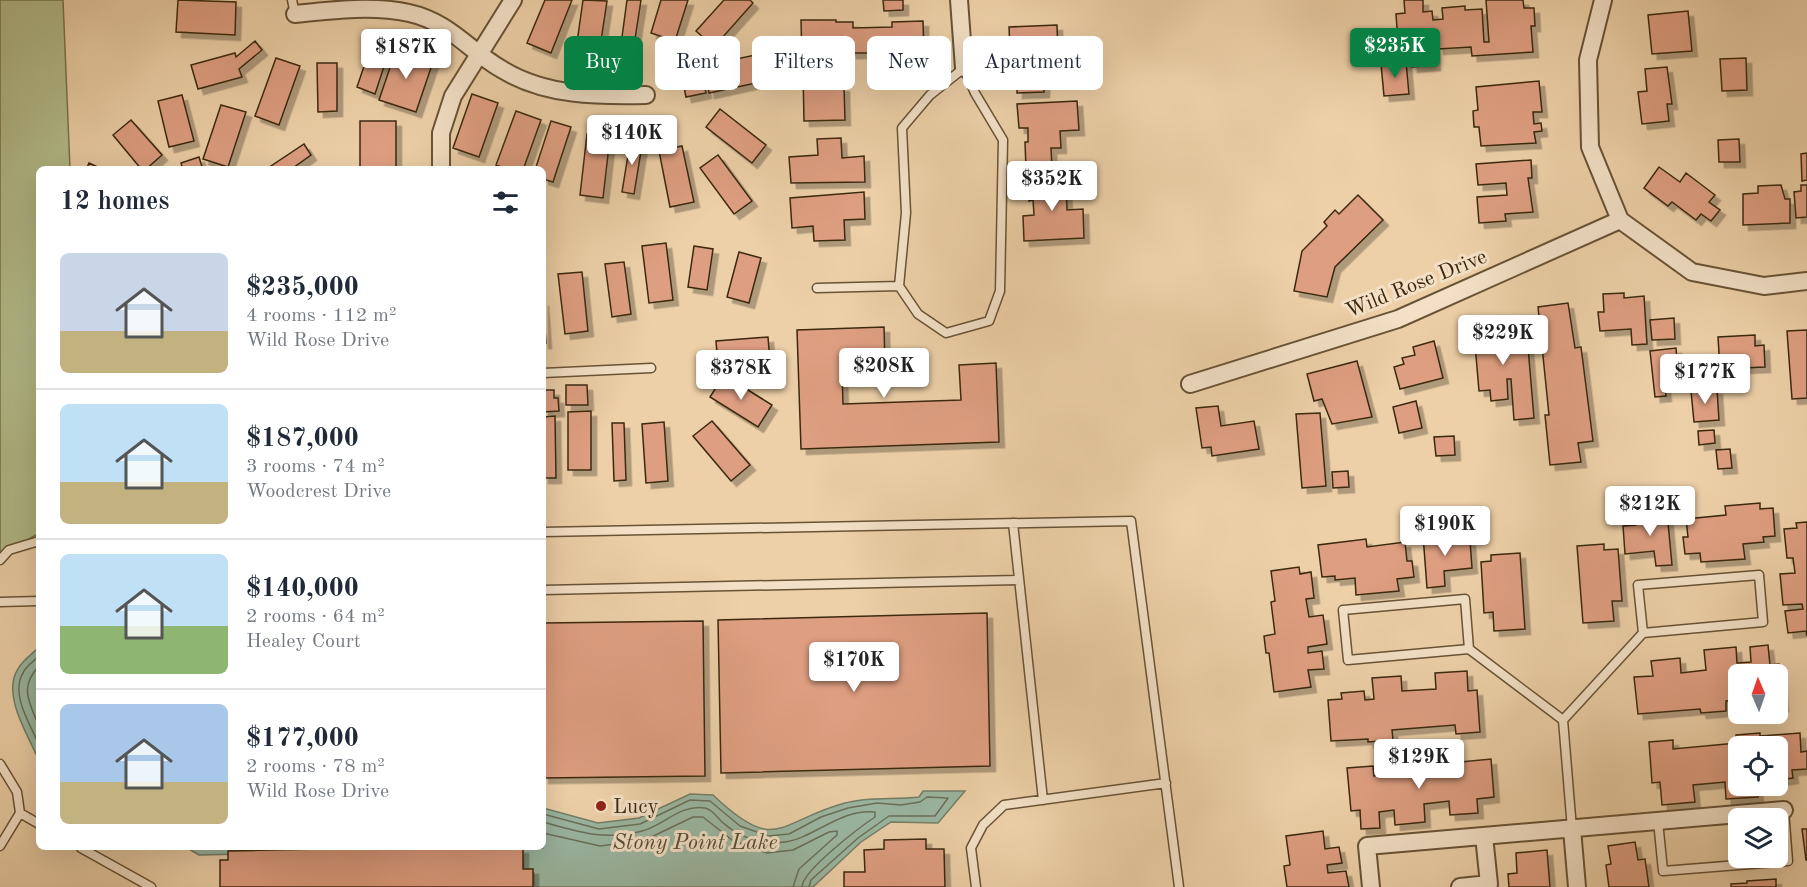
<!DOCTYPE html>
<meta charset="utf-8">
<style>
:root{--surface:#fff;--page:#f6f6f7;--text:#1f2937;--muted:#747a83;--line:#e0e1e3;--accent:#0b8043}
body{margin:0;font-family:"Old Standard TT",serif;background:var(--page);color:var(--text);height:100vh;display:flex;flex-direction:column;font-size:22px;white-space:nowrap}
*{box-sizing:border-box;margin:0}
p{font-size:20px;color:var(--muted)}
.icon{flex:none;width:33px;height:33px;fill:none;stroke:currentColor;stroke-width:2;stroke-linecap:round;stroke-linejoin:round}
.map{position:relative;flex:1;overflow:hidden}
.side{position:absolute;left:36px;top:166px;width:510px;height:684px;display:flex;flex-direction:column;background:var(--surface);border-radius:9px;box-shadow:0 6px 24px #0002}
.side>*{flex:none}
.top-card{position:absolute;left:564px;top:36px;width:570px;height:54px;display:flex;gap:12px}
.needle{width:39px;rotate:358deg}
.buttons{position:absolute;left:1728px;top:664px;display:grid;gap:12px}
.buttons a{display:grid;place-items:center;width:60px;height:60px;border-radius:9px;background:var(--surface);box-shadow:0 6px 24px #0002;font-size:30px}
.price{position:absolute;translate:-50% -51px;padding:0 14px;border-radius:6px;background:#fff;color:#222;font-size:20px;line-height:39px;filter:drop-shadow(0 2px 3px #0008)}
.price::after{content:'';position:absolute;left:50%;top:36px;width:18px;height:14px;margin-left:-9px;background:inherit;clip-path:polygon(0 0,100% 0,50% 100%)}
.price.on{background:var(--accent);color:#fff}
ul{padding:0;list-style:none}
li{display:flex;align-items:center;gap:18px;height:150px;padding:0 24px}
li+li{border-top:2px solid var(--line)}
li span{display:grid;place-items:center;flex:none;width:168px;height:120px;border-radius:9px;color:#555}
li>.icon{margin-inline-start:auto}
span .icon{width:72px;height:72px;fill:#fffc;stroke-width:1}
li b{font-size:26px}
h2{display:flex;justify-content:space-between;align-items:center;height:72px;padding:0 24px;font-size:26px}
.chip{padding:0 21px;border-radius:9px;background:var(--surface);box-shadow:0 6px 24px #0002;font-size:21px;line-height:54px}
.chip.on{background:var(--accent);color:#fff}
.map>svg:first-child{display:block}
.green{fill:#b3bc8b;stroke:#77724d;stroke-width:1.5}
.water{fill:#9ab7a2;stroke:#747e67;stroke-width:1.5}
.lines{fill:none;stroke-linecap:round;stroke-linejoin:round}
.shore{stroke:#6a7058;stroke-width:1.5}
.building{fill:#de9e81;stroke:#3b290f;stroke-width:1.5;filter:url(#shadow)}
.service-casing{stroke:#685335;stroke-width:11}
.minor-casing{stroke:#685335;stroke-width:20}
.service{stroke:#f3e0c6;stroke-width:8}
.minor{stroke:#f3e0c6;stroke-width:16}
.poi-dot{fill:#8f2418;stroke:#f3e0c6;stroke-width:2}
.labels{text-anchor:middle;stroke-width:6;stroke-linejoin:round;paint-order:stroke}
.street-label{font-size:21px;fill:#3b290f;stroke:#f3e0c6}
.poi-label{font-size:21px;fill:#3b290f;stroke:#f3e0c6;text-anchor:start}
.water-label{font-size:22px;font-style:italic;fill:#534c34;stroke:#f3e0c6}
</style>
<div class="map">
<svg width="1807" height="887" viewBox="0 0 1807 887">
<defs>
<filter id="shadow"><feDropShadow dx="5.5" dy="5.5" stdDeviation="0" flood-color="#0004"/></filter>
</defs>
<rect width="100%" height="100%" fill="#edd0a8"/>
<filter id="stains"><feTurbulence type="fractalNoise" baseFrequency=".00333" numOctaves="4"/><feColorMatrix values="0 0 0 0 .2 0 0 0 0 .09 0 0 0 0 .02 0 0 0 .5 -.17"/></filter>
<radialGradient id="worn" r=".72"><stop offset=".6" stop-color="#630" stop-opacity="0"/><stop offset="1" stop-color="#630" stop-opacity=".3"/></radialGradient>
<path class="green" d="M0 0H63L70 169 39 170V533L0 557Z"/>
<path class="water" d="M38 648 39 649V761C29 736 1 695 18 669 22 661 31 655 38 648Z
M923 791H965L938 823 891 822 861 842 813 887H534V873H524L523 848 199 855 187 848H543V808L598 823 639 818 690 794 713 795C777 856 778 821 845 803 870 796 894 800 919 797Z"/>
<g class="lines">
<path class="shore" d="M39 656C34 661 26 666 23 673 10 695 31 725 39 745
M39 666C19 687 29 702 39 726
M543 814 599 829 640 824 690 800 710 801 740 826 768 836 789 834 821 817 848 808 877 803 901 805 920 802 927 797 948 798 935 816H889L858 838 811 880 809 887
M543 822C579 832 604 841 642 831 663 826 680 804 705 808 712 809 717 817 722 822 740 838 762 845 785 842 814 838 841 808 875 812V817C860 827 802 871 802 887
M543 833 600 846 645 840 693 817H703L732 840 767 853 793 850 829 832 837 831V835L799 869 793 887"/>
</g>
<path class="building" d="M178 0 236 2 235 35 176 32Z
M545 0H572L551 53 527 43Z
M583 0 607 1 599 54 576 50Z
M627 0H641L635 39 622 37Z
M661 0H688L675 41 651 33Z
M724 0H750L753 3 714 47 696 31Z
M883 0H903V10L884 11Z
M1404 0H1423V12L1432 11 1433 20 1443 19 1442 8 1465 6V10L1482 9 1484 42H1489L1486 0H1523L1524 8H1534L1535 26H1531L1533 52 1472 56 1471 47 1438 49 1437 38H1434L1435 65 1412 67 1410 41 1398 42 1396 14 1405 13Z
M1688 11 1692 51 1652 54 1648 15Z
M801 20H836V22H853V28L892 27V22L923 21 924 55 888 59V56H872V53H851V50H839V48H824V61L802 62Z
M1057 25 1058 54H1046L1044 92 1017 93 1018 50H1010L1009 27Z
M376 31 394 36 375 94 357 87Z
M255 41 262 50 239 69 242 77 198 89 191 65 235 53 236 57Z
M397 47 434 59 416 112 379 100Z
M765 53 770 80 709 93 706 76 709 75 707 65Z
M276 58 300 66 279 125 255 116Z
M1746 58 1747 90 1722 91 1720 59Z
M1406 62 1409 94 1384 96 1381 64Z
M317 63H337V111L318 112Z
M1667 67 1672 104H1667L1669 121 1642 124 1638 92 1647 91 1645 69Z
M803 72H833L834 86H844L845 120 804 121Z
M702 73 706 93 686 97 682 77Z
M1539 81 1542 112H1533L1534 124 1541 123 1542 131 1534 132 1536 143 1481 146 1479 127H1474L1473 111 1478 110 1476 87Z
M472 94 498 103 479 157 453 148Z
M182 95 194 141 169 147 158 101Z
M1077 101 1079 130 1060 131 1061 148H1051L1052 167 1026 169 1025 142H1028V128H1019L1017 104Z
M221 105 246 112 228 167 203 159Z
M720 109 766 145 752 163 706 127Z
M516 111 541 120 523 170H509L496 165Z
M131 120 162 155 145 170H142L113 135Z
M360 121H396V167H360Z
M551 121 571 127 553 182 543 179V170H535Z
M587 134 610 137 603 198 580 195Z
M631 137 643 139 634 194 622 192Z
M841 138 842 158 864 156 865 182 791 183 789 157 818 155 817 139Z
M1739 139 1740 162H1719L1718 140Z
M304 144 311 155 290 170H265Z
M682 146 694 202 670 207 659 151Z
M1807 153V180L1802 181 1801 154Z
M718 155 752 201 734 214 700 168Z
M199 157 203 170H183L181 163Z
M1531 160 1532 178H1528L1533 212 1505 214 1506 221 1479 223 1477 197 1507 195 1506 183 1478 185 1476 164Z
M89 163 104 170H86Z
M1659 167 1680 182 1686 173 1715 195 1709 202 1720 210 1711 221 1701 214 1696 220 1672 202 1668 206 1644 188Z
M1066 176 1067 210 1083 209 1084 238 1024 241 1023 216 1034 215 1033 200 1029 201 1028 177Z
M1781 185 1785 199H1790V223L1743 225V194L1758 193V186Z
M1801 185H1807V217L1796 218 1794 192 1801 191Z
M864 192 865 219 844 220 845 240 814 241 813 226 792 228 790 198Z
M1358 195 1383 220 1335 267 1327 297 1294 291 1302 251 1327 226 1324 222 1335 210 1339 214Z
M666 243 673 300 649 303 642 246Z
M694 246 713 249 707 290 688 287Z
M739 252 761 258 749 303 727 297Z
M624 262 631 314 612 317 605 264Z
M582 272 588 331 565 334 558 274Z
M1624 293V298L1644 296 1647 344 1632 345 1631 329 1600 331 1598 312H1604L1603 294Z
M543 300 546 343H543Z
M1568 303 1575 348 1581 347 1593 441 1578 443 1581 462 1550 465 1545 415H1549L1538 307Z
M1508 318 1510 349 1528 347 1534 418 1514 420 1511 379H1507L1508 399 1491 401 1490 390 1479 391 1473 321Z
M1674 318 1675 339 1652 340 1650 320Z
M884 327 885 365 842 367 843 404 961 400 959 365 996 363 999 442 801 449 797 330Z
M1807 330V398L1792 399 1787 331Z
M1755 335V346L1764 345 1765 367 1720 369 1718 337Z
M768 337 770 362 718 366 716 341Z
M1434 341 1443 378 1400 389 1394 367 1404 364 1402 358 1415 355 1413 347Z
M1676 348 1679 384 1665 386 1666 396 1655 397 1650 351Z
M1357 361 1372 417 1332 424 1322 399 1314 401 1307 374Z
M724 375 772 405 758 427 710 397Z
M566 385H587L588 405H566Z
M1717 389 1719 420 1694 422 1691 391Z
M543 390H554V398H558L559 411 543 412Z
M1416 401 1422 428 1399 433 1393 407Z
M1218 406 1221 426 1254 421 1259 449 1212 456 1211 447 1202 448 1196 408Z
M591 411V470H568V412Z
M1320 413 1326 486 1302 488 1296 414Z
M555 416 556 478H543V417Z
M712 421 750 465 731 481 693 436Z
M664 422 668 481 646 483 642 424Z
M612 423H624L626 480 614 481Z
M1714 430 1715 443 1699 445 1698 431Z
M1454 436 1455 455 1436 456 1434 437Z
M1730 449 1732 468 1718 469 1716 450Z
M1348 471 1349 487 1333 488 1332 472Z
M1760 503V509L1773 508 1775 536 1763 537 1764 542 1743 544 1745 559 1701 562 1700 553 1685 554 1683 537H1688L1686 519 1726 515 1725 506Z
M1667 512 1672 565 1656 566 1654 551 1625 554 1623 526 1636 525 1635 515Z
M1807 522V636L1806 631 1788 633 1785 611 1803 609 1802 604 1783 605 1780 574 1795 573 1793 558H1787L1784 529 1797 528 1796 523Z
M1457 532V541L1470 540 1472 568 1444 571 1445 586 1427 588 1423 535Z
M1366 539 1367 547 1405 542 1407 561H1412L1414 577 1397 579 1399 591 1356 595 1355 578 1335 580V576L1322 577 1318 545Z
M1604 544V550L1618 549 1622 601H1612L1614 621 1583 623 1577 546Z
M1520 553 1525 629 1494 631 1493 612 1484 613 1481 562 1491 561V555Z
M1299 567 1300 574 1311 572 1314 598 1306 599 1309 617 1323 615 1327 644 1308 647V653L1322 651 1324 669 1308 670 1311 687 1274 692 1269 653H1266L1264 636 1275 634 1271 602 1275 601 1271 571Z
M987 613 990 766 721 773 718 620Z
M703 621 705 776 543 778V623Z
M1768 645 1770 665 1779 664 1783 706H1778V675H1738V700L1726 701V711L1701 713 1700 709 1638 714 1634 677 1653 676 1651 661 1680 658 1681 673 1706 670 1704 650 1736 647 1737 663 1751 662 1750 647Z
M1467 671 1468 691 1477 690 1480 732 1456 734 1455 725 1392 730 1393 740 1368 742V739L1331 741 1328 700 1342 699 1341 693 1364 691 1365 700 1374 699 1372 678 1401 676 1402 691 1436 689 1435 673Z
M1760 733V736L1800 733 1801 752 1807 751V769L1792 770 1793 778 1778 780V784V747H1738V786H1757L1758 797 1726 799 1725 782 1693 785 1695 802 1662 805 1660 782 1652 783 1649 742 1673 740V749L1737 743 1736 735Z
M1491 759 1494 797 1477 799 1478 813 1450 815 1449 801 1424 804 1425 822 1395 825 1394 810 1379 812 1380 828 1361 829 1360 810 1351 811 1347 768 1373 766 1374 776 1404 773 1403 763 1428 761 1429 765Z
M1802 829H1807V860H1806Z
M1323 831 1325 849 1339 847 1342 863 1327 865 1328 873 1346 871 1349 887H1287L1284 866 1290 865 1286 836Z
M926 839V849H944L945 887H844V872H865L864 850 884 849V840Z
M1635 842 1638 860 1645 859 1649 887H1609L1606 865 1611 864 1608 846Z
M371 848H523V869H533V887H220V860H228V851Z
M1547 850 1550 887H1509L1508 874 1517 873 1516 853Z
M1776 879V887H1731V884L1747 883V881Z"/>
<g class="lines">
<defs>
<path id="service" d="M292 0 295 14
M964 68 975 93 1003 140 1000 291 989 321 946 333 918 314 899 286 906 213 902 128 930 95Z
M817 288 899 286
M543 373 651 368
M1013 523 1043 800
M543 532 1131 521 1179 887
M0 560 9 550 39 541
M543 590 1019 580
M0 602 39 601
M1469 649 1465 599 1343 610 1348 660 1469 649 1563 720
M0 764 17 792 20 813 0 846
M20 813 39 824
M1658 821 1663 871 1788 861 1784 810
M1572 829 1563 720 1643 633 1763 622 1759 575 1638 585 1643 633
M81 848 151 887
M976 887 971 848 983 825 1004 805 1166 783"/>
<path id="minor" d="M959 0 964 68
M1603 0 1588 60 1590 147 1620 220
M295 14C332 10 373 5 409 13 450 22 469 51 503 70 546 96 598 96 646 95
M441 170V133L453 96 513 0
M1190 384 1398 319 1620 220 1692 272 1764 286 1807 281
M1572 829 1577 887
M1371 887 1367 846 1784 810
M1460 887 1489 884 1484 836"/>
</defs>
<use href="#service" class="service-casing"/>
<use href="#minor" class="minor-casing"/>
<use href="#service" class="service"/>
<use href="#minor" class="minor"/>
</g>
<circle class="poi-dot" cx="601" cy="806" r="6"/>
<g class="labels">
<g class="street-label">
<text transform="translate(1416 283) rotate(-22)" y="7">Wild Rose Drive</text>
</g>
<g class="poi-label">
<text x="613" y="813">Lucy</text>
</g>
<g class="water-label">
<text x="695" y="849">Stony Point Lake</text>
</g>
</g>
<rect width="100%" height="100%" filter="url(#stains)"/>
<rect width="100%" height="100%" fill="url(#worn)"/>
</svg>
<div class="buttons">
<a><svg class="needle" viewBox="-14 -14 28 28"><path d="M0-13l5 13h-10z" fill="#e53935"/><path d="M0 13l5-13h-10z" fill="#747a83"/></svg></a>
<a><svg class="icon" aria-label="locate" viewBox="0 0 24 24"><circle cx="12" cy="12" r="6"/><path d="M12 2v4M12 18v4M2 12h4M18 12h4"/></svg></a>
<a><svg class="icon" aria-label="layers" viewBox="0 0 24 24"><path d="M12 4l9 5-9 5-9-5zM3 14l9 5 9-5"/></svg></a>
</div>
<b class="price on" style="left:1395px;top:79px">$235K</b>
<b class="price" style="left:406px;top:80px">$187K</b>
<b class="price" style="left:632px;top:166px">$140K</b>
<b class="price" style="left:1052px;top:212px">$352K</b>
<b class="price" style="left:1503px;top:366px">$229K</b>
<b class="price" style="left:884px;top:399px">$208K</b>
<b class="price" style="left:741px;top:401px">$378K</b>
<b class="price" style="left:1705px;top:405px">$177K</b>
<b class="price" style="left:1650px;top:537px">$212K</b>
<b class="price" style="left:1445px;top:557px">$190K</b>
<b class="price" style="left:854px;top:693px">$170K</b>
<b class="price" style="left:1419px;top:790px">$129K</b>
<div class="top-card">
<a class="chip on">Buy</a>
<a class="chip">Rent</a>
<a class="chip">Filters</a>
<a class="chip">New</a>
<a class="chip">Apartment</a>
</div>
<section class="side">
<h2>12 homes<svg class="icon" aria-label="filters" viewBox="0 0 24 24"><path d="M4 7h16M4 17h16"/><circle cx="9" cy="7" r="2"/><circle cx="15" cy="17" r="2"/></svg></h2>
<ul>
<li><span style="background:linear-gradient(#c9d6e8 65%,#c2b280 0)"><svg class="icon" aria-label="home" viewBox="0 0 24 24"><path d="M3 11l9-7 9 7M6 9v11h12V9"/></svg></span><div><b>$235,000</b><p>4 rooms · 112 m²</p><p>Wild Rose Drive</p></div></li>
<li><span style="background:linear-gradient(#bfe0f5 65%,#c2b280 0)"><svg class="icon" aria-label="home" viewBox="0 0 24 24"><path d="M3 11l9-7 9 7M6 9v11h12V9"/></svg></span><div><b>$187,000</b><p>3 rooms · 74 m²</p><p>Woodcrest Drive</p></div></li>
<li><span style="background:linear-gradient(#bfe0f5 60%,#8fb573 0)"><svg class="icon" aria-label="home" viewBox="0 0 24 24"><path d="M3 11l9-7 9 7M6 9v11h12V9"/></svg></span><div><b>$140,000</b><p>2 rooms · 64 m²</p><p>Healey Court</p></div></li>
<li><span style="background:linear-gradient(#a9c7e8 65%,#c2b280 0)"><svg class="icon" aria-label="home" viewBox="0 0 24 24"><path d="M3 11l9-7 9 7M6 9v11h12V9"/></svg></span><div><b>$177,000</b><p>2 rooms · 78 m²</p><p>Wild Rose Drive</p></div></li>
</ul>
</section>
</div>
